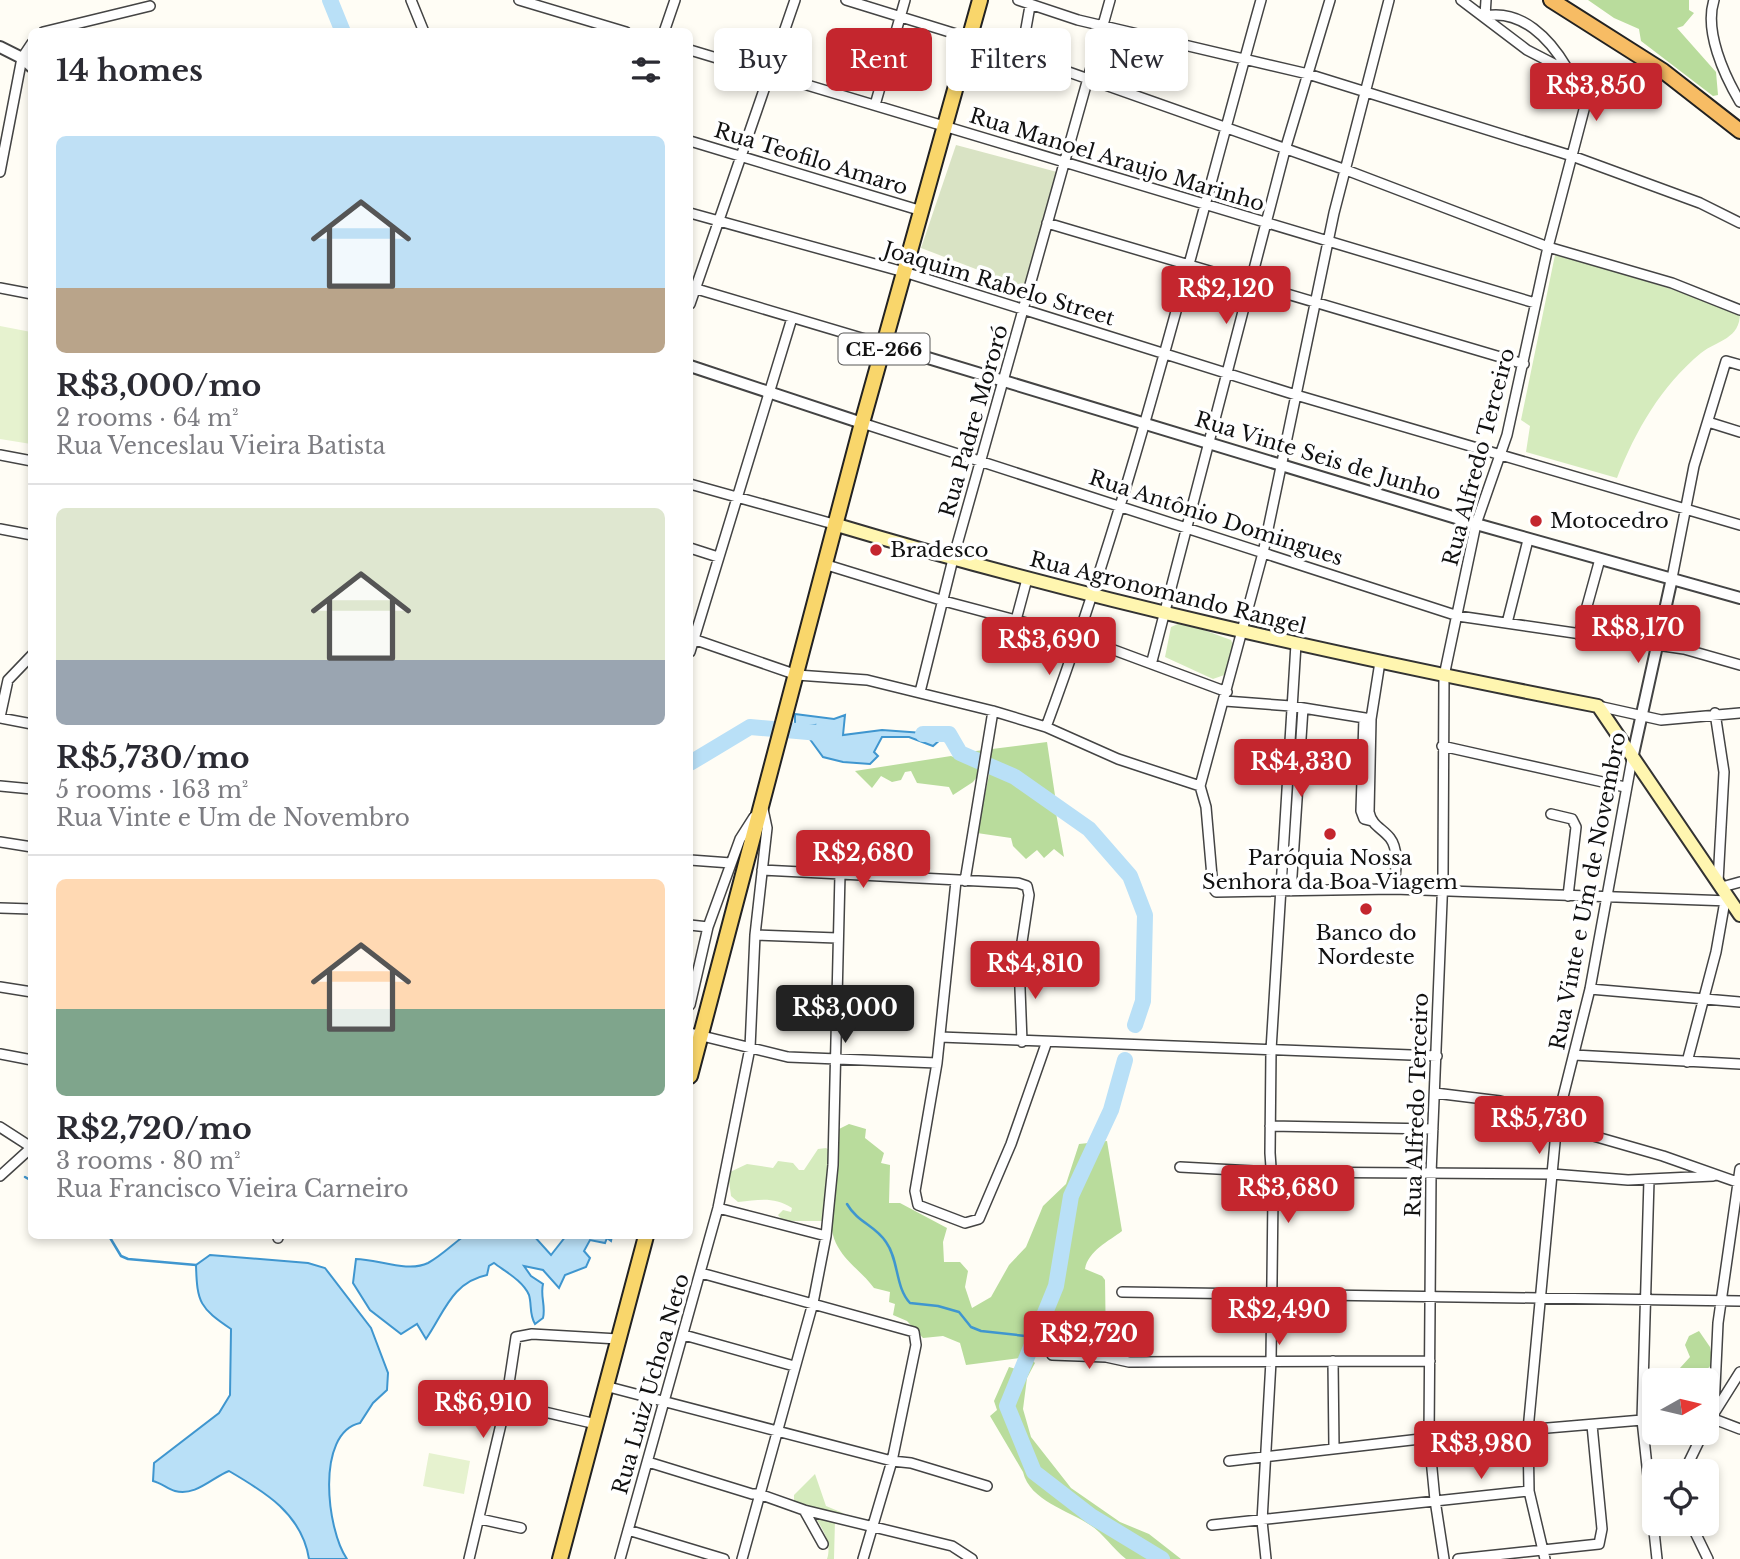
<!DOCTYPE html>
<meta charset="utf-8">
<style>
:root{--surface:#fff;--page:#f2f2f3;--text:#2b2b33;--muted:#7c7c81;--line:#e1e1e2;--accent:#c4262e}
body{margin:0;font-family:"Libre Baskerville",serif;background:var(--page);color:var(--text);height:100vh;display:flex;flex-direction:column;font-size:26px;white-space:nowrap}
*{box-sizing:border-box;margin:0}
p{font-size:23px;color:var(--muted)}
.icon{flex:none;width:38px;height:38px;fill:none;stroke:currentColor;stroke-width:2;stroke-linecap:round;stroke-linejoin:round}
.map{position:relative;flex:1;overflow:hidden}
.details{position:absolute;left:28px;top:28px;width:665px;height:1211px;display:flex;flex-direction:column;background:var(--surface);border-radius:10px;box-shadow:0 4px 10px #0003}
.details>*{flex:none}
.top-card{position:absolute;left:714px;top:28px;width:665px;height:63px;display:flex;gap:14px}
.needle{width:46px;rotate:82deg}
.buttons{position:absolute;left:1642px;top:1368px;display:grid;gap:14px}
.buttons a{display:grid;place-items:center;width:77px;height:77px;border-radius:10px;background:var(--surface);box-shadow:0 4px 10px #0003;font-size:35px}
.price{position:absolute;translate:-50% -60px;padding:0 16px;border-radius:7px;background:var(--accent);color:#fff;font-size:23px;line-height:46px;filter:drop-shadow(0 2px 4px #0008)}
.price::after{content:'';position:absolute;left:50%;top:42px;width:21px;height:16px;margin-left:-10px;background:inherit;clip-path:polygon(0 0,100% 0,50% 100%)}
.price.current{background:#222;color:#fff}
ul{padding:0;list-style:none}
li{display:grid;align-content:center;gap:14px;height:371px;padding:0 28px}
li+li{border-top:2px solid var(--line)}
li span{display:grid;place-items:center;height:217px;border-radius:10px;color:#555}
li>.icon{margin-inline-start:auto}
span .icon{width:126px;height:126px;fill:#fffc;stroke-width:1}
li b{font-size:30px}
h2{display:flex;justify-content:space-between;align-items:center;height:84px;padding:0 28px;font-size:30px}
.chip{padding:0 24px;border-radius:10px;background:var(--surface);box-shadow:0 4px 10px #0003;font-size:24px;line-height:63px}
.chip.current{background:var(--accent);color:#fff}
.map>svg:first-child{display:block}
.green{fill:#d5ebbd}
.forest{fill:#b9dc9c}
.cemetery{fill:#d9e3c4}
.pitch{fill:#e6f2cf}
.water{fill:#b9e0f7;stroke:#3f96cf;stroke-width:2}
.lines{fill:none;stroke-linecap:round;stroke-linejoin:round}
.stream{stroke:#3f96cf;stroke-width:2.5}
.river{stroke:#b9e0f7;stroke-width:16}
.minor-casing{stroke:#444;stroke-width:12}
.tertiary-casing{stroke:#444;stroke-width:14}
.secondary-casing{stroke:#333;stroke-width:16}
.primary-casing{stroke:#222;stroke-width:18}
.trunk-casing{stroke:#222;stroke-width:18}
.minor{stroke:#fff;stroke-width:9}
.tertiary{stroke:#fff;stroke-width:10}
.secondary{stroke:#fff6b0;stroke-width:12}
.primary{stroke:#f9d66b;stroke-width:14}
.trunk{stroke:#f7bc64;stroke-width:14}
.poi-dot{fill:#c4262e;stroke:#fff;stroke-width:2.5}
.labels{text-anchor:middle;stroke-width:7;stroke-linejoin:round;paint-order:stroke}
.shield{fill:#fff;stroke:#585858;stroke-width:2}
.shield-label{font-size:19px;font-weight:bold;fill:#111}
.street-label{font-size:21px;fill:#111;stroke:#fff}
.poi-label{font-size:21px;fill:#111;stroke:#fff;text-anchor:start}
</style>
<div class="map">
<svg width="1740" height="1559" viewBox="0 0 1740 1559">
<rect width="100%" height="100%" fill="#fffdf5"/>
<path class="green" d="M1555 255C1617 272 1679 290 1740 313 1740 339 1718 340 1701 353 1661 386 1636 430 1617 478L1526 452 1530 426 1521 420Z
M1182 622 1231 640 1234 647 1227 674 1213 679 1165 657 1171 627Z
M826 1148 831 1151 825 1221H783L778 1215 783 1210 791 1212 792 1208C773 1196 759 1200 738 1202L731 1196 728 1173 747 1164 773 1168 778 1161 793 1163 799 1170H804L818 1149Z
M815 1474 826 1506 843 1513 835 1520 834 1559H827C833 1541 820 1526 811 1510L794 1504V1495Z"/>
<path class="forest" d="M1588 0H1689V10L1694 13 1683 26 1677 28 1716 72 1718 95 1713 96 1641 41 1639 29 1614 18Z
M1047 742 1056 802 1020 775 968 752Z
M951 756 983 769 973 782 953 795 949 787 917 783 911 771 905 772 901 780 892 782 881 776 872 788 855 771Z
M990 770 1013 781 1056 813 1064 857 1054 849 1044 858 1037 850 1026 859 1013 846 1011 838 977 833Z
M849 1124 866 1129 865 1138 884 1153 881 1163 890 1165 889 1203H900L947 1228 943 1242 944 1262H960L968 1271 965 1287 972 1308 991 1297 1009 1265 1026 1247 1043 1206 1066 1184 1079 1144 1107 1141 1122 1231C1109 1241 1088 1251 1085 1269L1102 1276 1105 1280 1106 1347 966 1365 960 1343 943 1336 923 1338 907 1321 893 1315 895 1304 889 1302 890 1292 874 1288C863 1273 847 1263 838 1247 822 1221 834 1162 837 1130Z
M1699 1331 1710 1347 1713 1363 1700 1377 1680 1368 1690 1357 1685 1345 1689 1336Z
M1032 1360 1035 1363 1027 1378 1023 1409 1031 1437 1071 1488 1120 1522 1149 1534 1181 1559H1126C1113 1549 1103 1533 1090 1525 1068 1510 1030 1501 1023 1472L990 1416 997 1410 994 1401 1009 1367 1016 1369Z"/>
<path class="cemetery" d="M956 145 1057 172 1028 289 921 248Z"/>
<path class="pitch" d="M0 326 31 332V444L0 439Z
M429 1453 470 1461 464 1494 423 1486Z"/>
<path class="water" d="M795 714 834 719 845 715 843 735 882 730 951 735 962 751 941 739 933 746 909 737H882L874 752 878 756 870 764 843 762 823 757 809 738 815 725 795 727Z
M464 1236H534L551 1255 566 1236H612L611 1241 607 1238 605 1243 590 1240 584 1251 590 1258 586 1267 565 1275 559 1288 543 1270 524 1266 531 1276 543 1284C540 1296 546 1306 543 1318L535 1324C529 1314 532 1305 529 1295 523 1281 506 1272 494 1263L489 1266 487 1275C452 1282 444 1313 426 1339L417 1324 401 1334 370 1310 353 1283 356 1259C377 1259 408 1273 428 1263 441 1256 453 1244 464 1236Z
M210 1255 308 1263 325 1268 371 1328 388 1373 387 1390 373 1403 360 1423C315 1433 327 1531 347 1559H309C302 1514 265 1492 229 1471 213 1477 195 1497 175 1491 168 1489 161 1483 153 1481L154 1463 219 1413 230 1395 231 1329C200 1308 197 1303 196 1265Z"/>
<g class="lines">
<path class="stream" d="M25 1177 32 1181
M847 1204C858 1223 875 1225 886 1242 899 1260 895 1287 910 1303L938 1306 959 1312 971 1327 981 1331 1035 1337
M109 1236 121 1256 128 1259 196 1265"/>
<path class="river" d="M330 0 343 32
M923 734H949L960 753 1015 777 1089 829 1130 876 1145 915 1143 1001 1135 1025
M690 763 750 727 831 734
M1125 1060 1111 1110 1071 1196 1056 1286 1007 1406 1034 1472 1091 1516 1162 1559"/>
<defs>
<path id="minor" d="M411 0 424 32
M519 0 626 32
M846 0 995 46 1346 170 1548 247 1672 283 1740 310
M1018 0 1078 20 1308 74 1572 156 1700 203 1740 223
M1461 0 1527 50 1591 83
M1486 0 1485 16C1522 9 1550 39 1567 68
M1714 0C1704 31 1724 75 1740 102
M43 32 150 6
M664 32 675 0
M690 50 1535 303
M1021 56 1030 6
M1591 83C1614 69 1635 70 1660 71
M875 105 905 0
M690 141 922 211
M0 172 22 58 32 43
M690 213 904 272 1296 395 1740 525
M1047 223 1524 364
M690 287 885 345
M0 288 32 294
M690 304 795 0
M1708 422 1740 432
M862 423 1458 616 1684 649 1740 665
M0 455 32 461
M690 484 837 525
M0 529 32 535
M690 548 718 557
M827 565 944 601 1079 637 1227 692
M1672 578 1694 466 1726 361 1740 365
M1016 620 1027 579
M1507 623 1528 540
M1579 635 1600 559
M690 638 797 675 867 680 993 711 1046 727 1118 759 1200 786 1263 553 1334 213 1389 0
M690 652 792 318
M1152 661 1285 150 1330 0
M1380 662 1371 719 1369 812C1372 826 1382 828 1390 838 1400 851 1395 874 1394 889
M920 692 953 559 1110 0
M1225 701 1291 706 1371 719
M1598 706 1661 720 1740 713
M1715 713 1724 772 1718 882
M0 717 8 680 32 655
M0 718 32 724
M1364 718 1361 811 1364 819 1372 821
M1046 727C1134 490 1193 243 1261 0
M1442 746 1625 787
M0 786 32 789
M1200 786 1206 807 1213 888 1216 892 1394 889 1730 901
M1551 814 1572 819 1576 827 1568 896
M0 842 32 847
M690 860 731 863
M762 870 1018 883 1027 886 1029 895 1019 962 1022 1042
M956 881 937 1063 915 1191 918 1205 965 1223 979 1219 1011 1144 1046 1044
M965 881 993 711
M1722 887 1740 882
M1291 891 1303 708
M0 908 32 909
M690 925 708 927 740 839 754 817
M755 935 837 938
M0 987 32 992
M1590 989 1740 1002
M690 1005 708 927
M690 1033 788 1057 937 1063
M940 1037 1437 1056
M0 1054 32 1060
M1574 1055 1740 1064
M1687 1062 1716 952 1725 901
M1435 1093 1500 1101 1532 1110 1569 1129 1663 1156 1740 1183
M1270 1126 1433 1129
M0 1127 31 1147
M1180 1167 1273 1172 1552 1174 1628 1180 1713 1176
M0 1176 32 1147
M1649 1180 1642 1420 1657 1559
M718 1208 826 1236
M278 1238V1236
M701 1273 914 1332 916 1345 892 1461 863 1559
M1122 1292 1740 1301
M684 1335 794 1366
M1052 1355 1106 1357 1129 1362 1430 1361
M1333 1361 1334 1448
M605 1386 892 1461 911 1463 987 1486
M506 1403 596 1424
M1714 1409 1718 1323 1740 1169
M1706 1416 1740 1429
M1706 1426 1740 1372
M1229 1461 1429 1438 1654 1419
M648 1462 752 1494H759L804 1510 823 1544
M1684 1472 1703 1433
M804 1510 952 1546 972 1559
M480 1519 521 1528
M1691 1524 1708 1559
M1212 1525 1529 1491
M628 1530 724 1559
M469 1559 506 1403 516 1337 532 1334 618 1339
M620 1559 718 1208 750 1048 755 935 767 828 763 809
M742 1559 813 1303 826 1236 833 1165 840 874
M1266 1559 1262 1521 1271 1361 1273 1196 1270 1153 1271 1050 1296 644
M1444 1559 1435 1500 1429 1438 1431 1174 1443 876 1444 676 1476 524 1507 435 1548 247 1591 83
M1458 1559 1599 1544 1602 1529 1592 1425
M1545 1559 1529 1491 1528 1430 1557 1121 1590 989 1632 759"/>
<path id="tertiary" d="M0 47 22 58 32 67
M885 345 1476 524 1740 598
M690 366 862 423
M1632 759 1672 578"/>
<path id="secondary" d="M837 525C1088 600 1342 656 1598 706L1740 915"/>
<path id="primary" d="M690 1076 862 423 980 0
M560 1559 646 1236"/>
<path id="trunk" d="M1551 0 1663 71 1740 131"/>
</defs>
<use href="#minor" class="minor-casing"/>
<use href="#tertiary" class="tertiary-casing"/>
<use href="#secondary" class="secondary-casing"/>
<use href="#primary" class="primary-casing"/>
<use href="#trunk" class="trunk-casing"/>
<use href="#minor" class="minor"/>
<use href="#tertiary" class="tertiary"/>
<use href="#secondary" class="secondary"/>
<use href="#primary" class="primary"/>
<use href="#trunk" class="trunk"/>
</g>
<g class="poi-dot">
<circle cx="1536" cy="521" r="7"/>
<circle cx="876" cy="550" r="7"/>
<circle cx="1330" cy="834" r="7"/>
<circle cx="1366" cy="909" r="7"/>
</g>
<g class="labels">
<rect class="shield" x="838.5" y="333.5" width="91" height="31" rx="5"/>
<g class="shield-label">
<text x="884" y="356">CE-266</text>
</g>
<g class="street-label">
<text transform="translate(811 159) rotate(17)" y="7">Rua Teofilo Amaro</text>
<text transform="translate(1117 160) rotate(17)" y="7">Rua Manoel Araujo Marinho</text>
<text transform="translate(999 284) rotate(17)" y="7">Joaquim Rabelo Street</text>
<text transform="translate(974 421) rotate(-74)" y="7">Rua Padre Mororó</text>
<text transform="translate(1318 456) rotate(17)" y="7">Rua Vinte Seis de Junho</text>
<text transform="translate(1479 457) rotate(-75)" y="7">Rua Alfredo Terceiro</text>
<text transform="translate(1216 518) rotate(18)" y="7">Rua Antônio Domingues</text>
<text transform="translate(1168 593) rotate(14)" y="7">Rua Agronomando Rangel</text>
<text transform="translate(1588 891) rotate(-79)" y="7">Rua Vinte e Um de Novembro</text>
<text transform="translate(1417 1105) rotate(-88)" y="7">Rua Alfredo Terceiro</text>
<text transform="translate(651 1384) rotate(-74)" y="7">Rua Luiz Uchoa Neto</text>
</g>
<g class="poi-label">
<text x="1550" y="528">Motocedro</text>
<text x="890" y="557">Bradesco</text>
<text x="1330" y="865" text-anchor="middle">Paróquia Nossa<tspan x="1330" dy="24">Senhora da Boa Viagem</tspan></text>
<text x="1366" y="940" text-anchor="middle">Banco do<tspan x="1366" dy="24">Nordeste</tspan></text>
</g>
</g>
</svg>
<div class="buttons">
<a><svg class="needle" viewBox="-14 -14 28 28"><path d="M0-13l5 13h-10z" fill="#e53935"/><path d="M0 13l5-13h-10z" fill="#7c7c81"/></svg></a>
<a><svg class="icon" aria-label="locate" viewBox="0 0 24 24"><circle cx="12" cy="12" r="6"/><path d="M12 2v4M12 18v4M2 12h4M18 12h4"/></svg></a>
</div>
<b class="price" style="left:1596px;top:123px">R$3,850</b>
<b class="price" style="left:1226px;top:326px">R$2,120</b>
<b class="price" style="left:1638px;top:665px">R$8,170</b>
<b class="price" style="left:1049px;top:677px">R$3,690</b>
<b class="price" style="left:1301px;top:799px">R$4,330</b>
<b class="price" style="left:863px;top:890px">R$2,680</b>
<b class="price" style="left:1035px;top:1001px">R$4,810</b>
<b class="price current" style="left:845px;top:1045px">R$3,000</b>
<b class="price" style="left:1539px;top:1156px">R$5,730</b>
<b class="price" style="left:1288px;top:1225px">R$3,680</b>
<b class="price" style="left:1279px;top:1347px">R$2,490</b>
<b class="price" style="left:1089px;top:1371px">R$2,720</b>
<b class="price" style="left:483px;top:1440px">R$6,910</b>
<b class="price" style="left:1481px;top:1481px">R$3,980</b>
<div class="top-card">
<a class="chip">Buy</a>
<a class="chip current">Rent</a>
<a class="chip">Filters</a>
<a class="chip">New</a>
</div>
<section class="details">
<h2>14 homes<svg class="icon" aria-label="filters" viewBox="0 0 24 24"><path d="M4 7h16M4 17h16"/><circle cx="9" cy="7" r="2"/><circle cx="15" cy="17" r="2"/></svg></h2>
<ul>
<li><span style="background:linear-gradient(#bfe0f5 70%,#b9a48a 0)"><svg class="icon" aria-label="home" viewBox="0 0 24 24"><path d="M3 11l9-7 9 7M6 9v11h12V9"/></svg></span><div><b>R$3,000/mo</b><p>2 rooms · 64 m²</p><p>Rua Venceslau Vieira Batista</p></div></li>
<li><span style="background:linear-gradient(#dfe7d0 70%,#9aa5b1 0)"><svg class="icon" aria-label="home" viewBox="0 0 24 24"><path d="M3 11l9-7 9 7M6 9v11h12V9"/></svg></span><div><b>R$5,730/mo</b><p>5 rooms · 163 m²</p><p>Rua Vinte e Um de Novembro</p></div></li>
<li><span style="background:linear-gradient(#ffd9b3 60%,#7fa58c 0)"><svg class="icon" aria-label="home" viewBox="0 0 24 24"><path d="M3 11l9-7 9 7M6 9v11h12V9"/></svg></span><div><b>R$2,720/mo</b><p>3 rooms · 80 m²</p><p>Rua Francisco Vieira Carneiro</p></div></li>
</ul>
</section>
</div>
